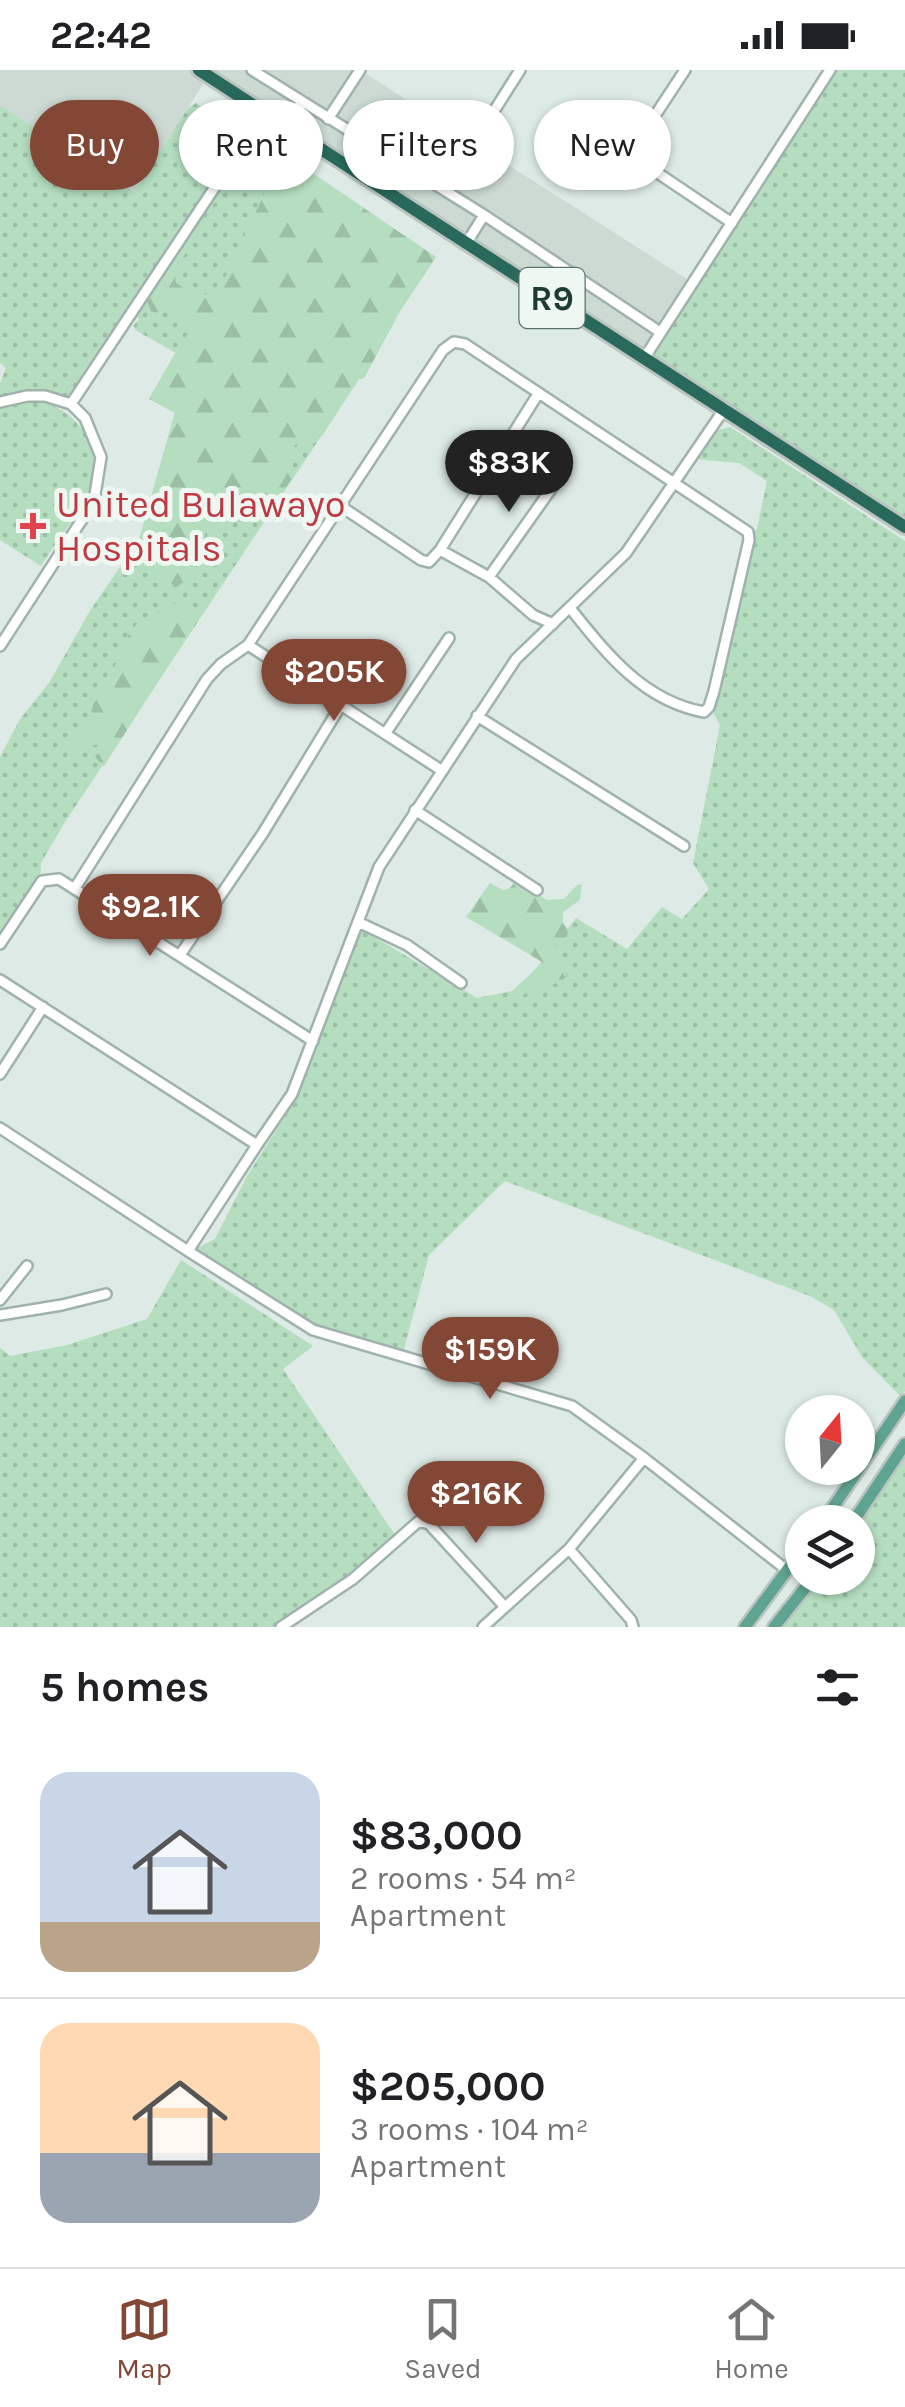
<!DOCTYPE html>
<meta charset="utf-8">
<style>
:root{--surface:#fff;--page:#f6f6f6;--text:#202124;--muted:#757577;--line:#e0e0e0;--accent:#834736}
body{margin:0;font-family:Karla,sans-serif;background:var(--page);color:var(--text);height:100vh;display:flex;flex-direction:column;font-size:38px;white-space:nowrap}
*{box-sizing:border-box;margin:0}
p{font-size:32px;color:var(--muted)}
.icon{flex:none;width:55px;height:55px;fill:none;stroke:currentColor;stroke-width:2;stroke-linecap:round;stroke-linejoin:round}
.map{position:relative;height:1557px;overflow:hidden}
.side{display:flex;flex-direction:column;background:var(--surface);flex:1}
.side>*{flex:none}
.banner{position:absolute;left:30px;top:30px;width:845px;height:90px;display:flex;gap:20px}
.needle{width:65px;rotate:18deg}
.tools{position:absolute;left:785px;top:1325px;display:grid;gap:20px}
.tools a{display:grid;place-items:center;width:90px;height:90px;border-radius:50%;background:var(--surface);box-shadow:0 2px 8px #0004;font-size:50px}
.price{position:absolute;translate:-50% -85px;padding:0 22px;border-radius:35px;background:var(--accent);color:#fff;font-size:32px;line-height:65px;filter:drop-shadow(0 2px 5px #0008)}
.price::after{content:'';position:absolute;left:50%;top:60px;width:30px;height:22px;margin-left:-15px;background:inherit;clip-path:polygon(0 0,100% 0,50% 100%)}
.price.selected{background:#222;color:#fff}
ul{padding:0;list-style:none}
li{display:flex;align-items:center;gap:30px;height:250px;padding:0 40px}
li+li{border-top:2px solid var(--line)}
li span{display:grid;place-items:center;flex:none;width:280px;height:200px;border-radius:30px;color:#555}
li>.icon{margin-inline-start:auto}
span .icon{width:120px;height:120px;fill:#fffc;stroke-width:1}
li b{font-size:42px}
h2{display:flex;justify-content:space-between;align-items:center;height:120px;padding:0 40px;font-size:42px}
.pill{padding:0 35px;border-radius:45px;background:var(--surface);box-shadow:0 2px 8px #0004;font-size:35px;line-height:90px}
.pill.selected{background:var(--accent);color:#fff}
.status{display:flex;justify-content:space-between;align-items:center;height:70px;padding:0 50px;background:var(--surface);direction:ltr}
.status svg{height:28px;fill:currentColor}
.dock{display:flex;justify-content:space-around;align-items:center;height:140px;border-top:2px solid var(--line);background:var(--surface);font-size:28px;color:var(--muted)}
.dock a{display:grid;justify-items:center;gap:5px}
.dock .selected{color:var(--accent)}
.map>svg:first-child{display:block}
.built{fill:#ccdad3}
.grass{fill:url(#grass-dots)}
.forest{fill:url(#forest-firs)}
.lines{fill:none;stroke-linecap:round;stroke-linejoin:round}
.minor-casing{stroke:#a0b2ac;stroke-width:14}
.major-casing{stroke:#bcc4c2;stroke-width:16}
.highway-casing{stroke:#bcc4c2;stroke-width:18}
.minor{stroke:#fff;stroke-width:9}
.major{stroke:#5fa391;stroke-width:11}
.highway{stroke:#28695b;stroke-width:12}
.health-dot{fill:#e0444e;stroke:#eef7f2;stroke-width:4}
.labels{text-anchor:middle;stroke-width:10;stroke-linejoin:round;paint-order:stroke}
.shield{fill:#eef7f2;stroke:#5c736c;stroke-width:2.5}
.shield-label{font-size:35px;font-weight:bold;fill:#1e3b33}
.health-label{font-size:38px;fill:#be3a42;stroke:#eef7f2;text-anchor:start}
</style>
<div class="status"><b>22:42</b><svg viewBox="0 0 49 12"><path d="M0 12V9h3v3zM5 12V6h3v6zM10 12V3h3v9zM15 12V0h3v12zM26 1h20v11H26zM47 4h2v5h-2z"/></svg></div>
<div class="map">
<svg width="905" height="1557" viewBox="0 0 905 1557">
<defs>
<pattern id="grass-dots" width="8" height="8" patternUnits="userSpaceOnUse" patternTransform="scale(2.5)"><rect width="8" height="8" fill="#b4debf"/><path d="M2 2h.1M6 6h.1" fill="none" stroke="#9abfa5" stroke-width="1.8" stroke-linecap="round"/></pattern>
<pattern id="forest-firs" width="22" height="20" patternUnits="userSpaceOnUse" patternTransform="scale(2.5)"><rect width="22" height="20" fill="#b4debf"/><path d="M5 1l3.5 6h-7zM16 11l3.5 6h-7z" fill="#9abfa5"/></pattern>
</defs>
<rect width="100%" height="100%" fill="#ddeae5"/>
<path class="built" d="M0 0H195L207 8 134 122 0 35Z
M215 0H360L690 211 641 283Z"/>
<path class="grass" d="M834 0H905V452L651 286Z
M196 33 245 68 67 331 45 324 0 330V313L6 298 0 293V35L134 122 188 38Z
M256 65 436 187 400 241 364 308 359 309 65 752 41 793 40 810 0 870V687L20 649 49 613 91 539 139 470 175 343 149 329 176 283 137 261 133 256 139 249 135 245Z
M40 330C76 342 104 374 92 415 87 432 52 478 41 496L0 470V338L18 331Z
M730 357 905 471V1321L901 1327 862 1287 834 1240 810 1226 505 1111 429 1185 403 1283 313 1255 197 1178 215 1169 247 1106 297 1028 359 858 477 928 512 921 534 901 576 848 627 879 662 837 682 849 709 819 693 793 720 655 711 638 750 464 757 459 767 411 739 393 694 389 714 361Z
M181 1190 313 1276 283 1299 395 1465 351 1507 273 1557H0V1278L10 1286 67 1275 147 1249Z
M905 1383V1557H783L818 1508H858V1452Z"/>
<path class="forest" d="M256 65 436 187 400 241 364 308 359 309 322 366 295 375 289 392 297 401 269 442 276 418 263 417 217 463 206 459C202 482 199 502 178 516 156 510 152 501 153 479L139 470 175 342 149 329 183 269 193 259 189 250 163 239 157 243 151 241 146 228 182 170 189 171 193 178C180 187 173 198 176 213L189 221 207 224 221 216 271 109 269 95 248 78Z
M177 533 201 545 104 696 95 687 102 678 100 674 85 677 75 684 66 676 74 671 83 654 89 652C92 639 95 623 109 620L108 611 129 564 138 552 147 553 162 537Z
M490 813 503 820 510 818 514 813 523 815 547 830 564 829 577 815 582 814 580 830 563 842V852L569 861C566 867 560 870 557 875 554 880 561 890 560 898L567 905 563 910 557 909 555 914 547 915 544 913 519 927 514 922 542 892 466 847Z"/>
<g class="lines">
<defs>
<path id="minor" d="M252 0 484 145 660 262
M685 0 635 76 634 87 732 153
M328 49 360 0
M285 56 302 32
M444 120 520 0
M466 174 484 145
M645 287 830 0
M0 332 27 326H45L71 334 85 348 101 387 94 431 0 576
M71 334 264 43
M339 435 421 490 429 492 440 480 538 324
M440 480 489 507 556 412V401L509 372
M489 507 533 545 553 554
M248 575 441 700
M477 646 684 776
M385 664 449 568
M415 740 537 820
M75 818 207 609 221 594 248 575 443 280 454 272 465 274 748 462 749 470 714 621 709 637 704 642C643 631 606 583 570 538
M358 852 407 875 461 913
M0 874 42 811 59 809 313 971
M180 885 263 763 341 635
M0 910 257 1075 188 1181 0 1058
M0 1004 43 937
M257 1075 292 1024 379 797 516 589 626 483 725 338
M188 1181 313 1260 572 1336 644 1388 788 1501
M0 1230 27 1196
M0 1245 62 1235 106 1224
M569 1479 631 1550 633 1557
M281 1557 353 1509 419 1451 429 1454 505 1537
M483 1557 569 1479 644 1388"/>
<path id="major" d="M823 1452 905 1331
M853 1452 905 1374
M745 1557 802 1480
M774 1557 813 1508"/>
<path id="highway" d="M199 0 905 457"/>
</defs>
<use href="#minor" class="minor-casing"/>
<use href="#major" class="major-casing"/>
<use href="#highway" class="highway-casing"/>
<use href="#minor" class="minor"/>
<use href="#major" class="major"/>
<use href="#highway" class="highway"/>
</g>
<path class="health-dot" d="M28 441h10v10h10v10h-10v10h-10v-10h-10v-10h10z"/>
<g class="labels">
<rect class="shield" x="519.5" y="198" width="65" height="60" rx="8"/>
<g class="shield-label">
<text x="552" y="240">R9</text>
</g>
<g class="health-label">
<text x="56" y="447">United Bulawayo<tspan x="56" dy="44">Hospitals</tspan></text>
</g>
</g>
</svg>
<div class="tools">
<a><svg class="needle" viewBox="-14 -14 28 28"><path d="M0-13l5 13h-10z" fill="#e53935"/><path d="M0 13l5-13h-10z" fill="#757577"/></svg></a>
<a><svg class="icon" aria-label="layers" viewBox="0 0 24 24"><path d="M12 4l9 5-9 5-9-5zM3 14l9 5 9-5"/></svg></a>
</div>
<b class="price selected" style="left:509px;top:445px">$83K</b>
<b class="price" style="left:334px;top:654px">$205K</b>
<b class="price" style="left:150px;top:889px">$92.1K</b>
<b class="price" style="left:490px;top:1332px">$159K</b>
<b class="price" style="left:476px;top:1476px">$216K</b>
<div class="banner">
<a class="pill selected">Buy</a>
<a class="pill">Rent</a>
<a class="pill">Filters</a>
<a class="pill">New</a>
</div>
</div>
<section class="side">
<h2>5 homes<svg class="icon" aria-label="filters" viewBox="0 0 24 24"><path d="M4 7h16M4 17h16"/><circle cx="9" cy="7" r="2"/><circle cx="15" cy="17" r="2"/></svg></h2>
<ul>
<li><span style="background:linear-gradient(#c9d6e8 75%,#b9a48a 0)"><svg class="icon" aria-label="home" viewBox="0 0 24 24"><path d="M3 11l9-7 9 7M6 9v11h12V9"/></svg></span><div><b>$83,000</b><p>2 rooms · 54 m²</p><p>Apartment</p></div></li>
<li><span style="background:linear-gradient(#ffd9b3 65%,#9aa5b1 0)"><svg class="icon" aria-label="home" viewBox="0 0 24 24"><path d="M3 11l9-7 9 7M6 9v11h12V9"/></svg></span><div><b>$205,000</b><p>3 rooms · 104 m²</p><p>Apartment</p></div></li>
</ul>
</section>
<nav class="dock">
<a class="selected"><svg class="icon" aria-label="map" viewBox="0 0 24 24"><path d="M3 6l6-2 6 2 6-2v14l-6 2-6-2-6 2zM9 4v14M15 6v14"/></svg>Map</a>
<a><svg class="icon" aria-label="saved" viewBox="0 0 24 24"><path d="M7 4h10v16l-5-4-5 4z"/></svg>Saved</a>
<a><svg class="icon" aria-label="home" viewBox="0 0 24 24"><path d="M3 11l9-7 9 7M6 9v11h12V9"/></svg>Home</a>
</nav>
